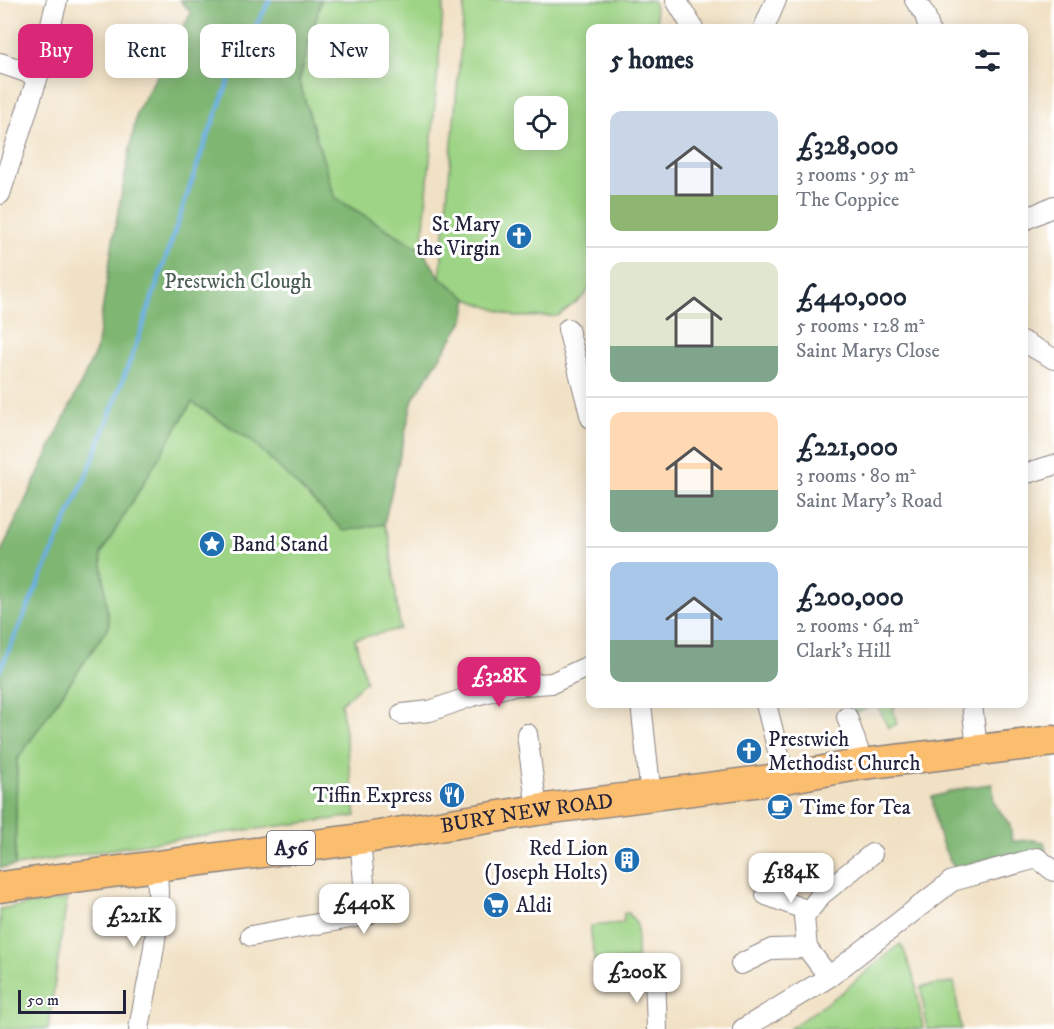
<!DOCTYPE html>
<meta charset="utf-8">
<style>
:root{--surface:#fff;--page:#f2f2f3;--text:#1f2937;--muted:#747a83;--line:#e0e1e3;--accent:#db2777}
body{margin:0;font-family:"IM FELL DW Pica",serif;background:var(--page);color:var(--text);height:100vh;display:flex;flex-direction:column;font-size:22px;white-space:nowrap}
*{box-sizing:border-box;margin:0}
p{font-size:20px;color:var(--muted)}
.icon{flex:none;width:33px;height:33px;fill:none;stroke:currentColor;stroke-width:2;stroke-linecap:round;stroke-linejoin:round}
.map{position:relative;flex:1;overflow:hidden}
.sheet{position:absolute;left:586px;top:24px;width:442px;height:684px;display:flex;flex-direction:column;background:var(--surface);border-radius:12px;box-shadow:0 3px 15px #0003}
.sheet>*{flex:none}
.hud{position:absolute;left:18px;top:24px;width:478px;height:54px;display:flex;gap:12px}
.controls{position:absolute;left:514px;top:96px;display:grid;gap:12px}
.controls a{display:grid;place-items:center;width:54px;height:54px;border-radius:12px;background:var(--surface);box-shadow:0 3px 15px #0003;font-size:30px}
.scale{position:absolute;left:18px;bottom:15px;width:108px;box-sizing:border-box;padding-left:6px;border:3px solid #22223b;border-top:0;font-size:16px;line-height:21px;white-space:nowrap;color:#22223b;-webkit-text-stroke:4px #fff;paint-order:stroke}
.price{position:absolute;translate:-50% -51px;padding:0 14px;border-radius:12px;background:#fff;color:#222;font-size:20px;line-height:39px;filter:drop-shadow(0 2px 3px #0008)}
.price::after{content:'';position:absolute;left:50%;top:36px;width:18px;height:14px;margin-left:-9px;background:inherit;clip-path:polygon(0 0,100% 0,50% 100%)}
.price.active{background:var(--accent);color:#fff}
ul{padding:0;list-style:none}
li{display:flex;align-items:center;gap:18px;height:150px;padding:0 24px}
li+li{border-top:2px solid var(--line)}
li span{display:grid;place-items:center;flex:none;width:168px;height:120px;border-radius:12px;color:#555}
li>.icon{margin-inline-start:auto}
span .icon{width:72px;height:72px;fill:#fffc;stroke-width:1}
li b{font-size:26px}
h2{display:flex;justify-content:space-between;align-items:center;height:72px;padding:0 24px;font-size:26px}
.tag{padding:0 21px;border-radius:12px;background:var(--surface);box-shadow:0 3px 15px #0003;font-size:21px;line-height:54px}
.tag.active{background:var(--accent);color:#fff}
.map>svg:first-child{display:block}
.green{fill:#9ed485;stroke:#607b60;stroke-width:1.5;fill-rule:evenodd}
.forest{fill:#7eb672;stroke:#506c56;stroke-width:1.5}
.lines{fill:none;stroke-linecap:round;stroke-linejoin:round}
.stream{stroke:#6aafe0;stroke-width:4.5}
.minor-casing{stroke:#8a8280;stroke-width:22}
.highway-casing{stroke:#8a8280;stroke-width:33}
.minor{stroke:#fff;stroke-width:20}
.highway{stroke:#fbbd6e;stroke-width:30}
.labels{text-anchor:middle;stroke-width:6;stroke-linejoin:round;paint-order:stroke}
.shield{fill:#fff;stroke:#646476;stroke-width:1.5}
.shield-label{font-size:20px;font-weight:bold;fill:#22223b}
.poi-label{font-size:21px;fill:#22223b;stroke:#fff;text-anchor:start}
.park-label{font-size:21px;fill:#4d6055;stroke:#fff}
.street-label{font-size:21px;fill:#22223b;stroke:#fff}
</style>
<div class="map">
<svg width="1054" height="1029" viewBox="0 0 1054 1029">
<rect width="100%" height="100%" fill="#fff"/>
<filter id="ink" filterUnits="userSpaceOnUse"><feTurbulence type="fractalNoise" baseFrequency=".0167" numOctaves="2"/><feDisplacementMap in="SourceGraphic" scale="12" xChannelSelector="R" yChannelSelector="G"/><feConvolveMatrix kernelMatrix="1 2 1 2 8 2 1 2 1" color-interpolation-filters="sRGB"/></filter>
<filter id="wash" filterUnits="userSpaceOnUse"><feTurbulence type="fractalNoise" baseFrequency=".008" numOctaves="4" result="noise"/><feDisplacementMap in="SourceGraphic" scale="24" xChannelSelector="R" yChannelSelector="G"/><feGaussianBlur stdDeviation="1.35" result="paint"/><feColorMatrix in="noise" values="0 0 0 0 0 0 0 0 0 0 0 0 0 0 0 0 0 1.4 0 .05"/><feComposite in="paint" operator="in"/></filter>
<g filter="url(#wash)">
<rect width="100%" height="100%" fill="#f1e1c4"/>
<path class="green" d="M321 0H444L422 250 335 198 299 81Z
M465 0H653L659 28H591V286L584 296 558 316 515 317 468 299 440 277ZM525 106H558V140H525Z
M192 402 252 441 344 531 384 524 389 537 400 629 355 639 366 681 341 703 356 816 142 844 15 866 17 760 109 626 101 554Z
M853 704H897L893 710 897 724 888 728 877 704 855 713Z
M67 899 48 1029H0V909Z
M628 912 637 925V959L595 964 590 926 623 923 624 913Z
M900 944 903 948 915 980 923 1029H789L841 993Z
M954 982 961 1029H927L921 987Z"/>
<path class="forest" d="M180 0H321L299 81 335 198 422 250 440 277 468 299 464 320 413 399 384 524 344 531 252 441 192 402 101 554 109 626 17 760 15 866 0 868V554L96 351 114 234 137 112 191 13Z
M992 784 994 803 1010 825 1012 841 1033 840 1044 842 1046 849 1044 855C1010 851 987 859 955 869 939 843 936 828 932 797L968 787Z"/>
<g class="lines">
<path class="stream" d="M0 670 90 467 139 337 201 154 236 62 270 0"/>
</g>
</g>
<g filter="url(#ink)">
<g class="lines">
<defs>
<path id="minor" d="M676 0 693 28
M915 0 925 15 929 28
M764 28 776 0
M0 63 38 76
M0 194 38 76 57 0
M1024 220 1054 206
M568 329 591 418
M1024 342 1054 359
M1024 474 1054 465
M641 704 651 796
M766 704 785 778
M972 704 977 749
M402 714 430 711 472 696 510 686 552 683 591 665
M847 717 863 764
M527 734 537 810
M766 895 809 911
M251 936 367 915 360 839
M741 964 772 949 807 948
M655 974 657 1029
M829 977 807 948 804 917 821 895 872 854
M139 1029C148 976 164 920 156 866
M743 1029 829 977 952 881 1037 858 1054 871"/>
<g id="highway">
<path id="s1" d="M0 887 360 839 537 810 785 778 863 764 1054 741"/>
</g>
</defs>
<use href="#minor" class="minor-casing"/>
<use href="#highway" class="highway-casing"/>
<use href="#minor" class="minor"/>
<use href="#highway" class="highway"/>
</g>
</g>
<defs>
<symbol id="church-disc" viewBox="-11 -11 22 22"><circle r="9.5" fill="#1f6fb2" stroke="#fff"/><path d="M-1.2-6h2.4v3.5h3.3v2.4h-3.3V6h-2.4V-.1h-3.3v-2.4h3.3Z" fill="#fff"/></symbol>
<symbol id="sight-disc" viewBox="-11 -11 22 22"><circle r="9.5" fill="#1f6fb2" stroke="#fff"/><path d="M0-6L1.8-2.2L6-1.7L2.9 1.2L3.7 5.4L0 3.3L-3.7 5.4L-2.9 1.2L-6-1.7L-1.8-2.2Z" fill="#fff"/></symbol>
<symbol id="restaurant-disc" viewBox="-11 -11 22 22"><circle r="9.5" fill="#1f6fb2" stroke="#fff"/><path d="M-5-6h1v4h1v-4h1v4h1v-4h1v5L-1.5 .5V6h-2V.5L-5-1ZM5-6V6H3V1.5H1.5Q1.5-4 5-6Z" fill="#fff"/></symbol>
<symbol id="cafe-disc" viewBox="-11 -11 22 22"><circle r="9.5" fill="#1f6fb2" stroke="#fff"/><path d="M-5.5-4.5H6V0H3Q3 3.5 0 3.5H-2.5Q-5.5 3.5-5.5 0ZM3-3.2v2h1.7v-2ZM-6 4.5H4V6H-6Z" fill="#fff"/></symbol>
<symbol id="building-disc" viewBox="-11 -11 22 22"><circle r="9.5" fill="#1f6fb2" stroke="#fff"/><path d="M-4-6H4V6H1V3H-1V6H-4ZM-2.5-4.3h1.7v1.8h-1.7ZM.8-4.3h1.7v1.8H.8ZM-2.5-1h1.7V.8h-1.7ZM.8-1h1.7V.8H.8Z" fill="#fff"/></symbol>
<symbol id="supermarket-disc" viewBox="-11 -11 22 22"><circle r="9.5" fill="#1f6fb2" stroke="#fff"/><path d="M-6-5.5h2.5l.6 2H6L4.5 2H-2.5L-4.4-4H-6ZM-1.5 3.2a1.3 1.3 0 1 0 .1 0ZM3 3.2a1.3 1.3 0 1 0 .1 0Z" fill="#fff"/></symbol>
</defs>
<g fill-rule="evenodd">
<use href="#church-disc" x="504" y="221" width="30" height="30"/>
<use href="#sight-disc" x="197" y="529" width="30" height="30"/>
<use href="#church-disc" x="734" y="736" width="30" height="30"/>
<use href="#restaurant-disc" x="437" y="780" width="30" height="30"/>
<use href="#cafe-disc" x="765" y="792" width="30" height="30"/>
<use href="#building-disc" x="612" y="845" width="30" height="30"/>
<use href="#supermarket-disc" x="481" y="890" width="30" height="30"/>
</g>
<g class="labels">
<rect class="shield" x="267" y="831" width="48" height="34" rx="4.5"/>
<g class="shield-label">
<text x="291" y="855">A56</text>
</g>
<g class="poi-label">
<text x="500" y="231" text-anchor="end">St Mary<tspan x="500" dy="24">the Virgin</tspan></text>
<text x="232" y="551">Band Stand</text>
<text x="768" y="746">Prestwich<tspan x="768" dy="24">Methodist Church</tspan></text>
<text x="432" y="802" text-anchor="end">Tiffin Express</text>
<text x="800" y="814">Time for Tea</text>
<text x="608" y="855" text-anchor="end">Red Lion<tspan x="608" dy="24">(Joseph Holts)</tspan></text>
<text x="516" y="912">Aldi</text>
</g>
<g class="park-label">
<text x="238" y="288">Prestwich Clough</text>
</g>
<g class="street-label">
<text dy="7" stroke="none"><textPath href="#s1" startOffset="532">BURY NEW ROAD</textPath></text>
</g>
</g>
</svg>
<div class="controls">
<a><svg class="icon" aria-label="locate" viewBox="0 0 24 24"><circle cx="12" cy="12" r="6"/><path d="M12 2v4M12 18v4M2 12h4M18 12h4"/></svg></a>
</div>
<div class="scale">50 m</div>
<b class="price active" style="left:499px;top:708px">£328K</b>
<b class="price" style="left:791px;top:904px">£184K</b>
<b class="price" style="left:364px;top:935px">£440K</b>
<b class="price" style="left:134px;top:948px">£221K</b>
<b class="price" style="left:637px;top:1004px">£200K</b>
<div class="hud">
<a class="tag active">Buy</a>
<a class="tag">Rent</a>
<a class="tag">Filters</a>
<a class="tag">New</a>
</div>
<section class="sheet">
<h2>5 homes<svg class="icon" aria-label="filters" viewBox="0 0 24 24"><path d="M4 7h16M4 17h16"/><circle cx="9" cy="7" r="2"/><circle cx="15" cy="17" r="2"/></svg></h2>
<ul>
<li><span style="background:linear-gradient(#c9d6e8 70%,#8fb573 0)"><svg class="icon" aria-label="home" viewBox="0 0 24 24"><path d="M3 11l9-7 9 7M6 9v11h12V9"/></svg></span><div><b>£328,000</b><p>3 rooms · 95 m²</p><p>The Coppice</p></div></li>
<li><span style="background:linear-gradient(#dfe7d0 70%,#7fa58c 0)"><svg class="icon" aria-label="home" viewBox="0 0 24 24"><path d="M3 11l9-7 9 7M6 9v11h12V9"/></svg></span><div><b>£440,000</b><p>5 rooms · 128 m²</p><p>Saint Marys Close</p></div></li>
<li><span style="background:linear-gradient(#ffd9b3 65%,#7fa58c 0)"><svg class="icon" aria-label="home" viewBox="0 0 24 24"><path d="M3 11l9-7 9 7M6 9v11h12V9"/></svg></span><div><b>£221,000</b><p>3 rooms · 80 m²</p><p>Saint Mary's Road</p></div></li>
<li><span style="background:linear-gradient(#a9c7e8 65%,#7fa58c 0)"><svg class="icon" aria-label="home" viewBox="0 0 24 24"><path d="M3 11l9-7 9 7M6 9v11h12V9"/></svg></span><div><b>£200,000</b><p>2 rooms · 64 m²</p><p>Clark's Hill</p></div></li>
</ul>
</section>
</div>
